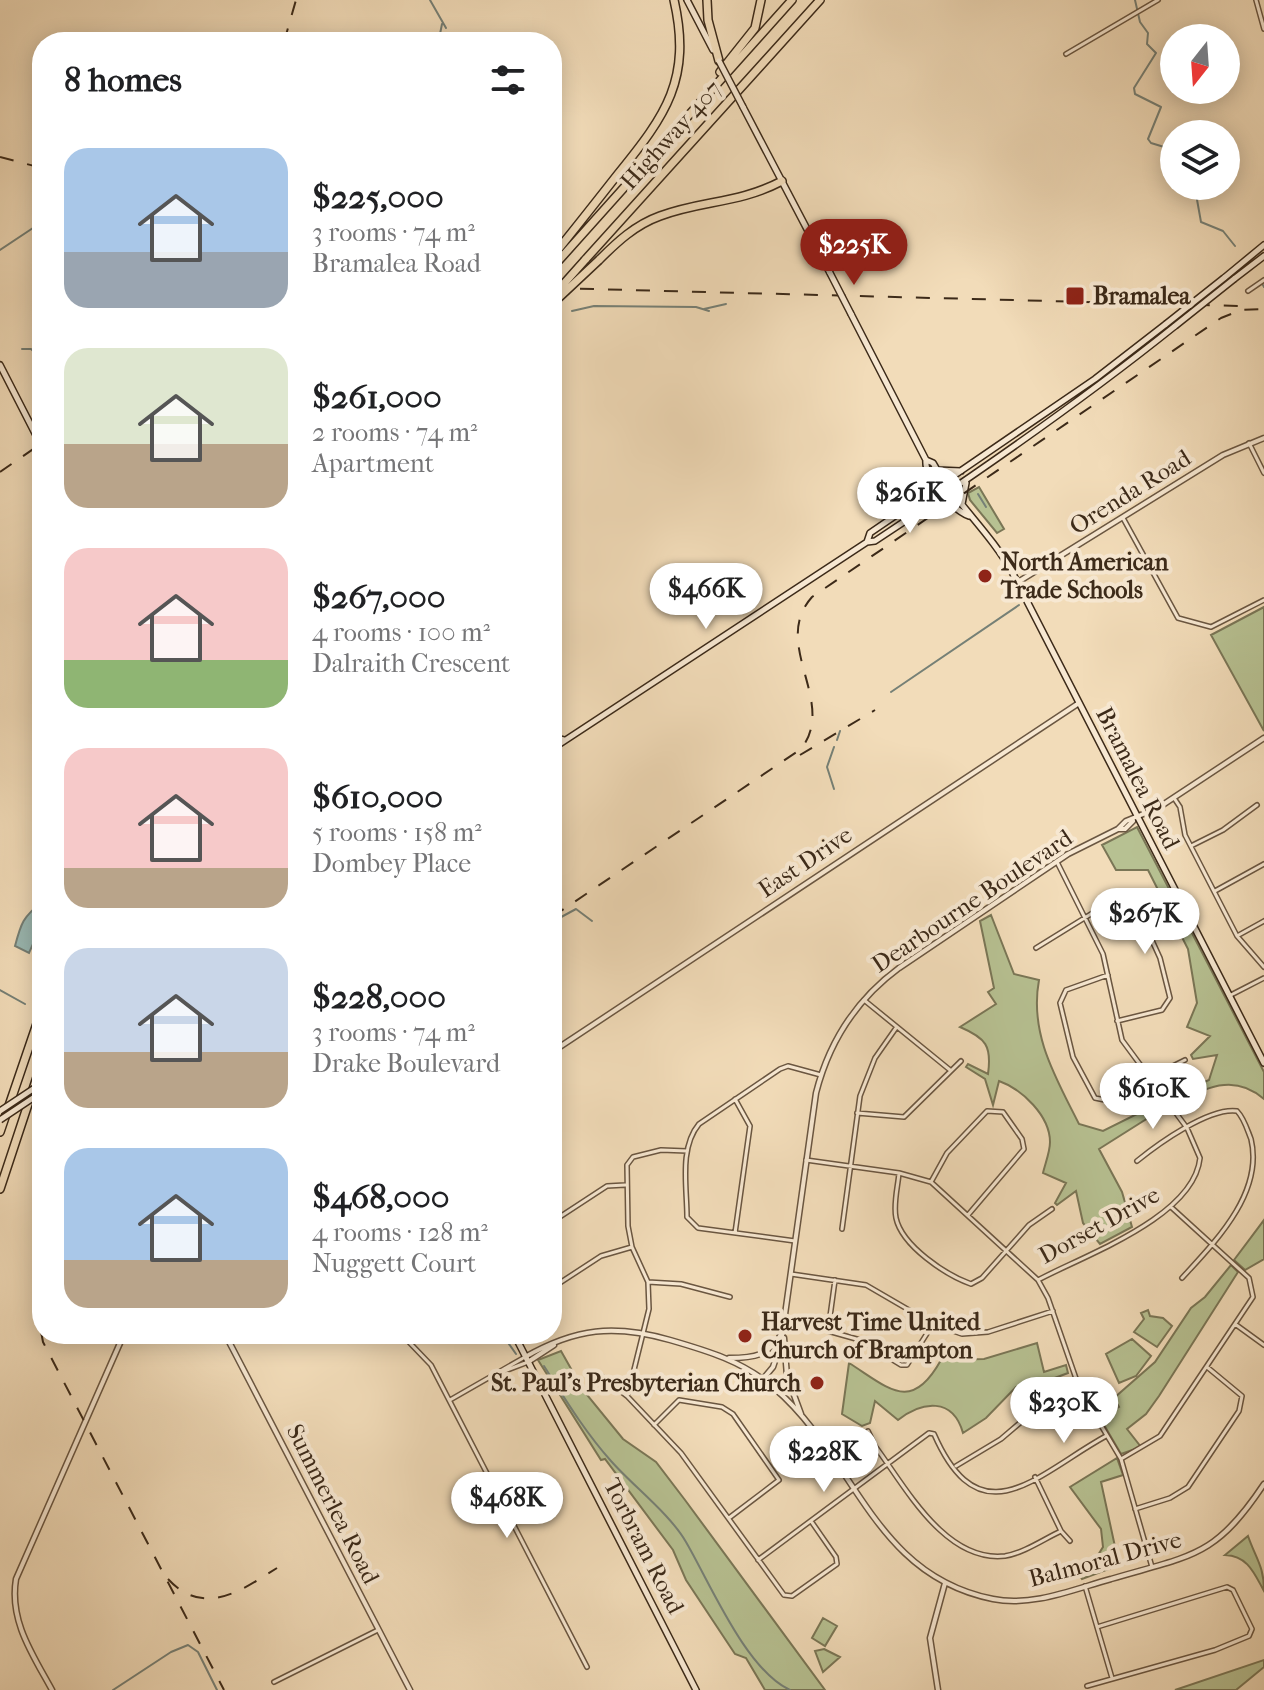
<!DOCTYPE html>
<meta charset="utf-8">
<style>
:root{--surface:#fff;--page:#f6f6f6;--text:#202124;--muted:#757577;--accent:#8f2418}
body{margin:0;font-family:"IM FELL French Canon",serif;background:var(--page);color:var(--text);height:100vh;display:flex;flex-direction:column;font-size:30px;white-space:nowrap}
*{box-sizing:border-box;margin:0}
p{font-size:26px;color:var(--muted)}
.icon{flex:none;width:44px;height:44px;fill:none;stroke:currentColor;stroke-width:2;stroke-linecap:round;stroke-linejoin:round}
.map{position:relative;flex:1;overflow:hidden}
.details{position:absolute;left:32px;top:32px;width:530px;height:1312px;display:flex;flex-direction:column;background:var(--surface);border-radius:32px;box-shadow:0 4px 20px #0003}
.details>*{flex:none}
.needle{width:52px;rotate:197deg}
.controls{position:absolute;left:1160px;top:24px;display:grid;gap:16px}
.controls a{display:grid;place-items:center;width:80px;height:80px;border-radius:50%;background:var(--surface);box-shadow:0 4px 20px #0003;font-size:40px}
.price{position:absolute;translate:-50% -68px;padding:0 18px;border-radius:28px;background:#fff;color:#222;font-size:26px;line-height:52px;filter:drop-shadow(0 2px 4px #0008)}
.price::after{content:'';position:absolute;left:50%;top:48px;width:24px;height:18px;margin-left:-12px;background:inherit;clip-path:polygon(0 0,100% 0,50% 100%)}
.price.selected{background:var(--accent);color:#fff}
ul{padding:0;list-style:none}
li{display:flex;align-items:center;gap:24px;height:200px;padding:0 32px}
li span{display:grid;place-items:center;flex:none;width:224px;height:160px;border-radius:24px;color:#555}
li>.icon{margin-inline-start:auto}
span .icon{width:96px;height:96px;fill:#fffc;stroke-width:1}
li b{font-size:34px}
h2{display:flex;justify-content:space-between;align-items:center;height:96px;padding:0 32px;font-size:34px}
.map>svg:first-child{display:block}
.green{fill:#b7c192;stroke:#7a7656;stroke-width:2}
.water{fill:#9cbab4;stroke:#768076;stroke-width:2}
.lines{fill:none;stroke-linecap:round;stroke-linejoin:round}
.stream{stroke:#768076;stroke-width:2}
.minor-casing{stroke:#6a5641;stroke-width:6}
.tertiary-casing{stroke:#6a5641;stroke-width:7}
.secondary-casing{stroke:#3c2a19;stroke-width:8}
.motorway-casing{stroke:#3c2a19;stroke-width:10}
.minor{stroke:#f7e8d2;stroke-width:3}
.tertiary{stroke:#f7e8d2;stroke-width:4}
.secondary{stroke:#f7e8d2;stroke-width:5}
.motorway{stroke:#f2dcb9;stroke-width:7}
.rail{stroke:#3c2a19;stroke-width:2;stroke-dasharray:14 14;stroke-linecap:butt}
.secondary-bridge-casing{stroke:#3c2a19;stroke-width:8;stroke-linecap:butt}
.motorway-bridge-casing{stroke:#3c2a19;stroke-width:10;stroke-linecap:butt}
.secondary-bridge{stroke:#f7e8d2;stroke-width:5}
.motorway-bridge{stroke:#f2dcb9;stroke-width:7}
.poi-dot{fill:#8f2418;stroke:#f7e8d2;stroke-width:3}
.labels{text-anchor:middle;stroke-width:8;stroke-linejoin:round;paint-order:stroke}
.street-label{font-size:24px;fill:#3c2a19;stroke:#f7e8d2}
.poi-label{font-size:24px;font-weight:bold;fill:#3c2a19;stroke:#f7e8d2;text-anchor:start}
</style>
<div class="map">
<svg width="1264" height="1690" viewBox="0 0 1264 1690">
<rect width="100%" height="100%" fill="#f2dcb9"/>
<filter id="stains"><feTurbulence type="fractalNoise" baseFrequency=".0025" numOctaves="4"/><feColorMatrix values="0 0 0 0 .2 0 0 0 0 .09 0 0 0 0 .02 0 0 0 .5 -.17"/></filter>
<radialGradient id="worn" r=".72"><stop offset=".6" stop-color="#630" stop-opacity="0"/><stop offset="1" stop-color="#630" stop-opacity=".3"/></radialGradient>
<path class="green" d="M979 487 1004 529 997 533 970 500 968 493Z
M1264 607V731L1211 635Z
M1137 827 1264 1072V1099C1233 1072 1205 1088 1173 1106L1167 1098 1209 1080 1217 1055 1193 1059 1191 1055 1210 1036 1187 1027 1197 1003 1188 949 1148 870H1116L1102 845Z
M991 915 1014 974 1039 980C1029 1034 1056 1078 1079 1124L1103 1131 1163 1101 1167 1106 1099 1149 1122 1192 1132 1227 1100 1244 1083 1223 1076 1191 1057 1205 1055 1203 1066 1183 1043 1173C1045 1164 1050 1152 1050 1142 1050 1116 1022 1089 999 1081L993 1105 985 1079 966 1067 968 1064 988 1074C992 1046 986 1038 960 1027L996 1004 988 992 994 988 980 921Z
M1264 1220V1259L1245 1270 1234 1260Z
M1231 1265 1238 1272 1159 1396 1146 1414 1127 1429 1141 1447 1121 1454 1100 1418 1119 1407 1114 1398 1155 1362 1191 1308 1205 1297Z
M1148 1310 1150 1316 1163 1318 1172 1326 1157 1347 1134 1332 1144 1319 1141 1313Z
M1132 1339 1151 1356 1136 1376 1119 1383 1106 1354Z
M1037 1343 1044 1372 1066 1365 1068 1373 1041 1383 1031 1407 1034 1385 1016 1387 986 1418 963 1433C953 1397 922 1401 898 1420L875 1401 870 1423 862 1426 842 1414 849 1363C889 1388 911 1414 941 1360L984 1359Z
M561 1351 583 1390 623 1439 656 1462 685 1500 825 1690H765L746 1658 735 1654 686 1580 673 1550 605 1459 601 1460 538 1360Z
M1117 1458 1123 1475 1101 1482 1119 1565 1082 1579 1077 1570 1093 1563 1103 1547 1101 1529 1070 1487Z
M1248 1536C1256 1559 1264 1566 1264 1591 1254 1573 1248 1556 1225 1555Z
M823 1618 837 1626 825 1646 812 1638Z
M824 1649 840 1657 823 1672 815 1651Z
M1264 1660V1667L1236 1690H1175Z"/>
<path class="water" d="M42 902V924L29 953 15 946C21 923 23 917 42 902Z"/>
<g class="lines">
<path class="stream" d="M430 0 446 28
M1135 0 1140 22 1148 33 1147 44 1156 53 1134 88 1135 94 1161 107 1148 139 1151 143 1174 150
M430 42 440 34 442 24
M1174 169 1171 178 1174 184
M1178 186 1196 194 1201 222 1223 231 1235 246
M0 250 42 222
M1263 285 1264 287
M704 309 726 304
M572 311 594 306 696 307 709 311
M22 349H31L42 359
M978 494 986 507
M891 692 1019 605
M837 740 840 731
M834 789 827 767 834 747
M552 922 576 909 592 921
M0 990 25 1004
M502 1334 516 1354
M544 1366C565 1399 585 1432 611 1461 633 1486 670 1514 686 1542 710 1583 746 1670 790 1690
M113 1690 171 1652 188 1645 198 1652 217 1690"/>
<defs>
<path id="minor" d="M1256 0 1264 29
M1066 54 1158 0
M1248 291 1264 280
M1249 443 1264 473
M1123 518 1178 618 1211 627 1264 600
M1174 798 1180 807 1185 835 1237 936 1264 967
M1191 846 1223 830 1257 805
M1215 891 1264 864
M1237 936 1264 921
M1036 948 1112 901 1125 897 1134 901 1160 958 1170 998 1162 1010 1117 1021
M1108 975 1066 990 1060 1003 1073 1057 1095 1098 1105 1100 1185 1060
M1229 996 1264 978
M864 1000 950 1070
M857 1113 904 1117 961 1061
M806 1160 899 1173 931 1182 1038 1280 1048 1298 1080 1390 1121 1459 1152 1567
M1137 1161C1158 1144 1209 1107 1237 1111 1244 1118 1247 1129 1251 1139 1264 1193 1215 1242 1182 1278
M899 1173C898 1186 893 1204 896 1218 902 1246 946 1275 971 1284L982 1278 1029 1225 1052 1209
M931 1182 947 1153 987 1111 1003 1112 1022 1139 1024 1149 968 1215
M552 1222 607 1186 625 1185
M842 1229 860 1096 875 1058 896 1028
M735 1233 750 1126 735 1099
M795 1241 698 1228 687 1217C687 1187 679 1148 699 1124L780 1069 788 1066 821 1075
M791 1274 866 1285 933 1324 962 1334 988 1332 1053 1311
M835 1280 828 1331 860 1340 901 1365H907L933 1324
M1038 1280C1085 1255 1194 1217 1200 1158L1187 1128 1122 1040 1103 954 1057 862
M648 1282 681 1284 730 1297
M552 1288 601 1256 632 1247
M1235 1324 1264 1345
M408 1341 431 1365 587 1667
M502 1372 528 1362
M601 1376 627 1396 681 1453 784 1595 792 1596 837 1564 836 1557 811 1521
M628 1394 649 1309 648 1282 632 1247 628 1226 627 1165 633 1157 661 1150 687 1151
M450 1400 525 1357
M654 1425 679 1400 722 1407 733 1414 779 1480 729 1518
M868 1431 875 1446C905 1486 945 1563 1005 1556 1024 1553 1044 1539 1061 1531L1035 1477
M1121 1459 1160 1436 1253 1297 1249 1278 1171 1207
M956 1466 1001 1439 1028 1416
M1135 1509 1170 1498 1188 1487 1239 1411 1242 1396 1207 1367
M1061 1531 1070 1541
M758 1560 929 1433 934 1434C981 1541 1037 1474 1106 1436
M1085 1586 1112 1678
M274 1682 378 1630
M1087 1686 1215 1650 1249 1636 1252 1629 1233 1590 1227 1587 1097 1627"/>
<path id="tertiary" d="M1018 582 1223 455 1264 438
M1118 829 1126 821 1158 808 1264 738
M552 1052 1079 703
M225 1334 410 1690
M784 1338 787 1376 801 1414
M525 1357C576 1328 614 1324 670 1340 708 1351 742 1361 773 1387 856 1457 872 1575 993 1599 1033 1607 1074 1589 1111 1579 1192 1555 1215 1558 1264 1484
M729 1358C755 1358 768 1356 782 1333
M528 1362 554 1345
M763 1379 773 1367 781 1343 816 1093C829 1042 857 999 899 968L1068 854 1118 829H1125L1133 821
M52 1690C33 1655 9 1621 16 1579L124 1334
M938 1690 930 1638 945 1583"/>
<path id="secondary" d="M687 0 713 50
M743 107 830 273
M1224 278 1264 245
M1234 279 1264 256
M851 314 926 460 933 463C955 503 990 532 1012 572L1264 1063
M0 365 42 447
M926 460C924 478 953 510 969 516
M937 470 961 471
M962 504 966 483
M929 506H954
M867 542 870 533 1095 379 1166 324
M552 737 564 740
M552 749 867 542 875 541C978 473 1079 403 1175 326
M514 1334 696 1690"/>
<path id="motorway" d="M707 0 708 20 719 61
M720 72 755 28 761 0
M552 257C574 230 596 202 618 174 666 115 692 79 674 0
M585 260 820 0
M599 260C617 242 635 225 660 216 703 200 738 204 782 181
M552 268 792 0
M0 1132 42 1009
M0 1189 42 1062"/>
</defs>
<use href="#minor" class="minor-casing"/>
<use href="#tertiary" class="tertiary-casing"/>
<use href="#secondary" class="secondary-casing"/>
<use href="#motorway" class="motorway-casing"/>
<use href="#minor" class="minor"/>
<use href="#tertiary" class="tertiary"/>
<use href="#secondary" class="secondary"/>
<use href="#motorway" class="motorway"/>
<path class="rail" d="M284 42 296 0
M0 157 42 168
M552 288 1240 306
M0 472 42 443
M800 755 875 710
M552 917 801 749C838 702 770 644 812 597L1221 318 1241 310 1264 309
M42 1277 37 1310 43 1342 224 1690
M168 1579C204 1618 242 1590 277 1568"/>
<defs>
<path id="secondary-bridge" d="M719 61 743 107
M830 273 851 314
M1166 324 1224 278
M1175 326 1234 279
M0 1111 42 1083
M0 1120 42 1092"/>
<path id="motorway-bridge" d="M552 297 585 260
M552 304 599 260"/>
</defs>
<use href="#secondary-bridge" class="secondary-bridge-casing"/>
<use href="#motorway-bridge" class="motorway-bridge-casing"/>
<use href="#secondary-bridge" class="secondary-bridge"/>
<use href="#motorway-bridge" class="motorway-bridge"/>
</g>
<g class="poi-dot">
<rect x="1065" y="286" width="20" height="20" rx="4"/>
<circle cx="985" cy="576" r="8"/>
<circle cx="745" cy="1336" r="8"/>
<circle cx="817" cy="1383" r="8"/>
</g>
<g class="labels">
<g class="street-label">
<text transform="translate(671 135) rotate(-48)" y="8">Highway 407</text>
<text transform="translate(1130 492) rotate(-32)" y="8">Orenda Road</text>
<text transform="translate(1138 778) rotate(63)" y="8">Bramalea Road</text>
<text transform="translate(805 862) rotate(-34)" y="8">East Drive</text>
<text transform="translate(972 901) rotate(-34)" y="8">Dearbourne Boulevard</text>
<text transform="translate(1099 1225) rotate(-29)" y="8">Dorset Drive</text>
<text transform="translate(333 1504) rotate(63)" y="8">Summerlea Road</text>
<text transform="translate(644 1546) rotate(63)" y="8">Torbram Road</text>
<text transform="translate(1105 1559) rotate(-15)" y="8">Balmoral Drive</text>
</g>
<g class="poi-label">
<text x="1093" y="304">Bramalea</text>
<text x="1001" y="570">North American<tspan x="1001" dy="28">Trade Schools</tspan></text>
<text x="761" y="1330">Harvest Time United<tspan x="761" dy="28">Church of Brampton</tspan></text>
<text x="801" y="1391" text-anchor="end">St. Paul's Presbyterian Church</text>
</g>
</g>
<rect width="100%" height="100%" filter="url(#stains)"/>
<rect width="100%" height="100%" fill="url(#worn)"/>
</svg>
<div class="controls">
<a><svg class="needle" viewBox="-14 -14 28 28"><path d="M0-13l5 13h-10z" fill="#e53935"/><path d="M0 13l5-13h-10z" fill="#757577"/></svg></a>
<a><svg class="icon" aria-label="layers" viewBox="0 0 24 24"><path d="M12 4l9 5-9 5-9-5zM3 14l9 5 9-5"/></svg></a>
</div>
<b class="price selected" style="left:854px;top:287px">$225K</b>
<b class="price" style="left:910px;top:535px">$261K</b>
<b class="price" style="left:706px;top:631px">$466K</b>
<b class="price" style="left:1145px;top:956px">$267K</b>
<b class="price" style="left:1153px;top:1131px">$610K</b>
<b class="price" style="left:1064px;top:1445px">$230K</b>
<b class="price" style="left:824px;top:1494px">$228K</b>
<b class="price" style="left:507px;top:1540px">$468K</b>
<section class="details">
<h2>8 homes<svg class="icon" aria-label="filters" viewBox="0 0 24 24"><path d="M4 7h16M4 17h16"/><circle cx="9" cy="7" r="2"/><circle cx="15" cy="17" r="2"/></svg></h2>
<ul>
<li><span style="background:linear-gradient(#a9c7e8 65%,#9aa5b1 0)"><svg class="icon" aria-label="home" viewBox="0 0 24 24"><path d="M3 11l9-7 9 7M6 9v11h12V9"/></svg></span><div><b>$225,000</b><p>3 rooms · 74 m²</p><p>Bramalea Road</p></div></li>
<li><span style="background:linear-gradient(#dfe7d0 60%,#b9a48a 0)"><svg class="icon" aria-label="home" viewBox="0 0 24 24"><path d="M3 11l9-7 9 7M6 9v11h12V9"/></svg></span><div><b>$261,000</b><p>2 rooms · 74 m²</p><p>Apartment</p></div></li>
<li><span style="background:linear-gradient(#f6c9c9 70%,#8fb573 0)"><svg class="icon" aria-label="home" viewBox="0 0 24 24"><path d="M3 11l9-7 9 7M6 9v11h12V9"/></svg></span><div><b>$267,000</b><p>4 rooms · 100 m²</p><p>Dalraith Crescent</p></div></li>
<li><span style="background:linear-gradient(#f6c9c9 75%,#b9a48a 0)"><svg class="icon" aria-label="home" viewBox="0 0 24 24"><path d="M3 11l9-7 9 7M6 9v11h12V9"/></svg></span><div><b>$610,000</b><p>5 rooms · 158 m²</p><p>Dombey Place</p></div></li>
<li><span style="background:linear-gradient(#c9d6e8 65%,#b9a48a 0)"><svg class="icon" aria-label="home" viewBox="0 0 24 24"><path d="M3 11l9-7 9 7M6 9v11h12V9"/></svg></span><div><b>$228,000</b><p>3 rooms · 74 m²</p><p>Drake Boulevard</p></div></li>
<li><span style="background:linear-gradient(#a9c7e8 70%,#b9a48a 0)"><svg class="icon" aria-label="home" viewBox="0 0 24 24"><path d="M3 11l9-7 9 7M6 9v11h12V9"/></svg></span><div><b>$468,000</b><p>4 rooms · 128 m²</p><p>Nuggett Court</p></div></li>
</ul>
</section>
</div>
